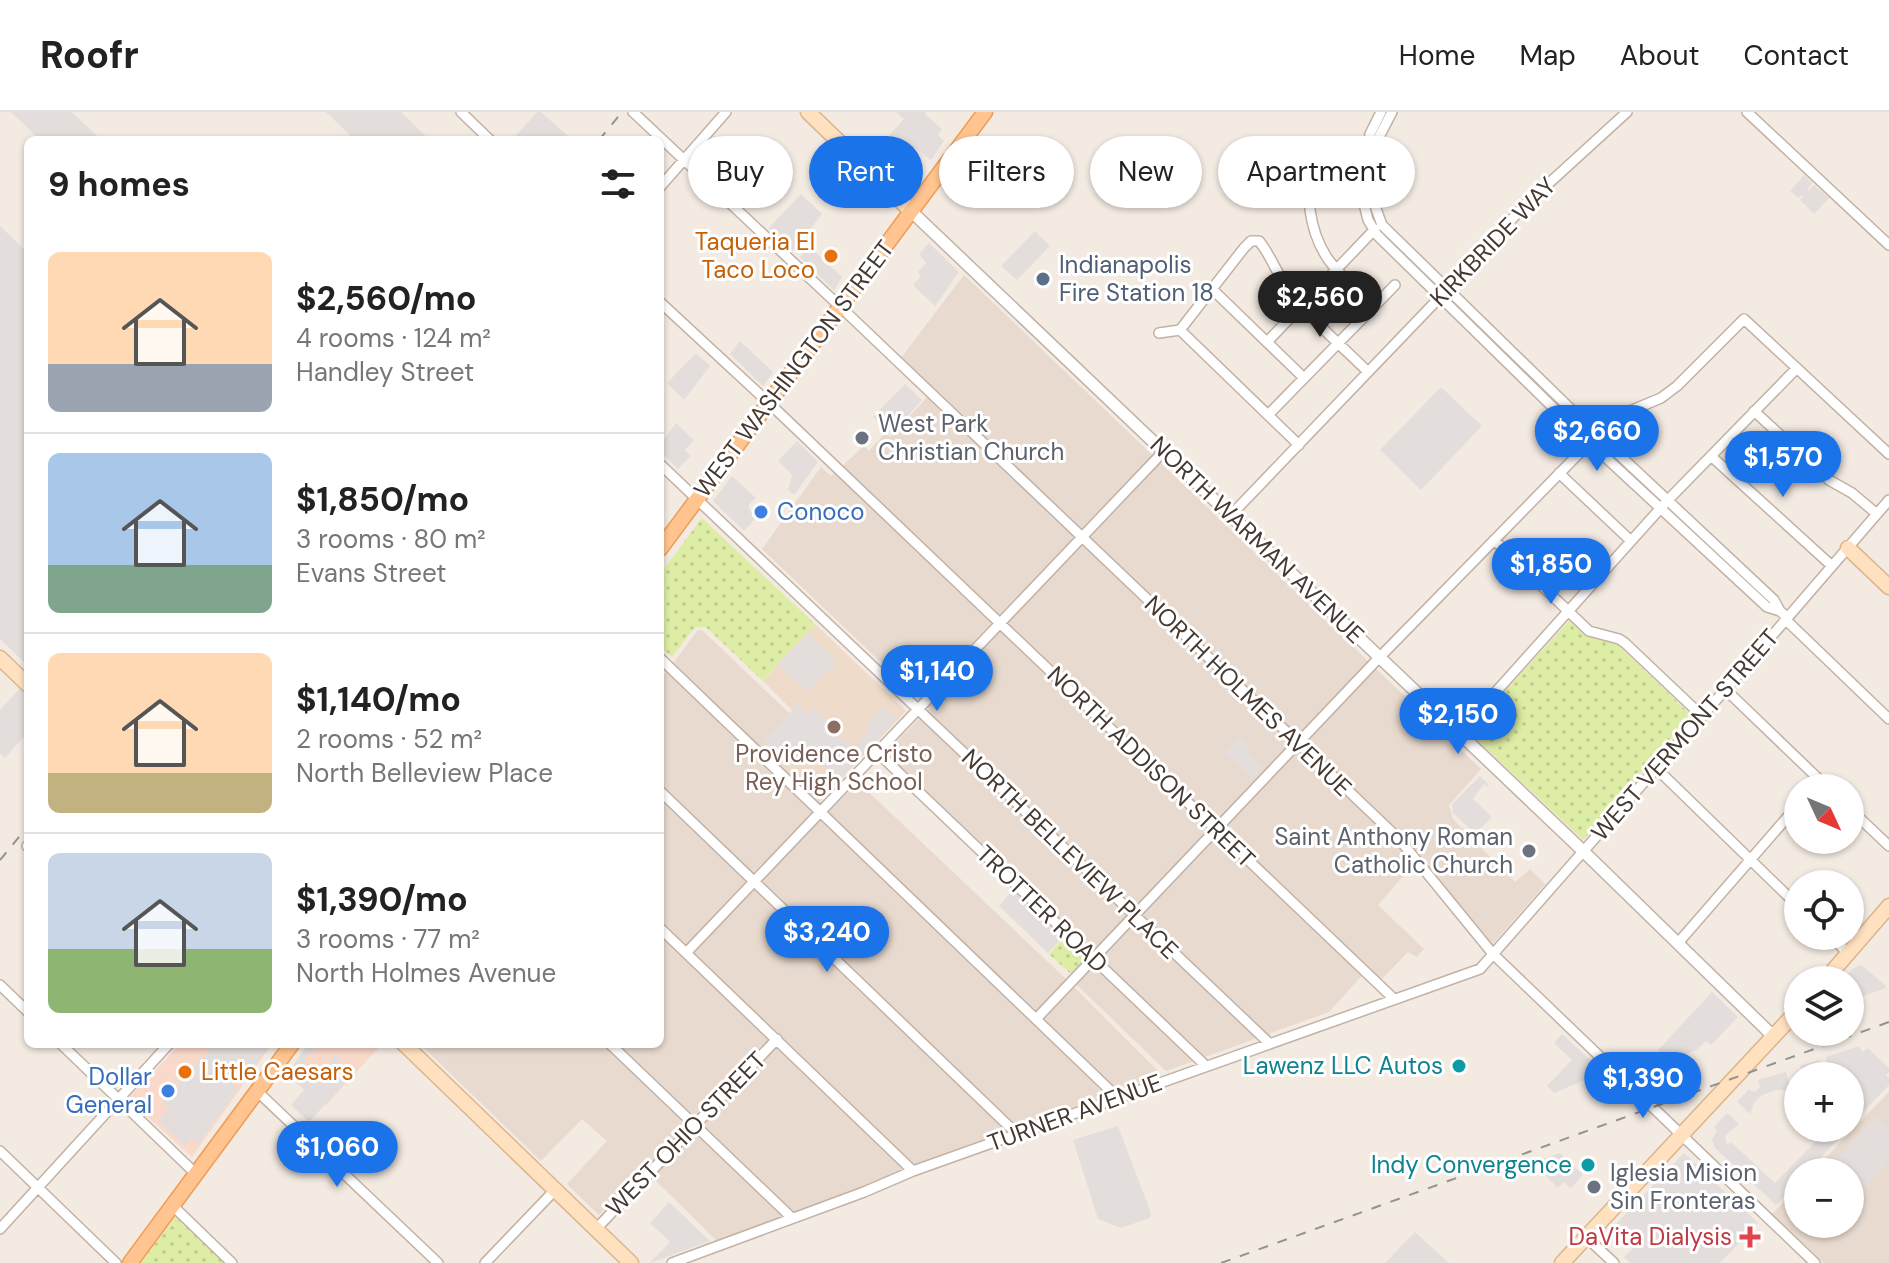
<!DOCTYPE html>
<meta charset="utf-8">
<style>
:root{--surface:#fff;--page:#f2f2f2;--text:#222;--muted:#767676;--line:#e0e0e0;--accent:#1a73e8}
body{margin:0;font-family:"DM Sans",sans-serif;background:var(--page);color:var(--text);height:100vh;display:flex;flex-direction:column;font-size:30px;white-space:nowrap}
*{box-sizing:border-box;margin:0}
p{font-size:26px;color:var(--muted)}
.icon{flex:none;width:44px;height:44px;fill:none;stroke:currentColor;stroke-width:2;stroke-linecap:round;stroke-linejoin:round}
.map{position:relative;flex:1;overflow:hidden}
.panel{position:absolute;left:24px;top:24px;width:640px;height:912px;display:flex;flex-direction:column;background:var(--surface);border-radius:12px;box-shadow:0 2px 6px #0004}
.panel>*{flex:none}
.top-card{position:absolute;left:688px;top:24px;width:760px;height:72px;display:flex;gap:16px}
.needle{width:52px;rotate:134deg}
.tools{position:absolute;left:1784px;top:662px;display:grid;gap:16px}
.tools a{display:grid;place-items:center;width:80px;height:80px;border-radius:50%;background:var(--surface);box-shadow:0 2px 6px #0004;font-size:40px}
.price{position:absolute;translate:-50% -68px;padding:0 18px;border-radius:28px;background:var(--accent);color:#fff;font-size:26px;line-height:52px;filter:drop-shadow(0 2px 4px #0008)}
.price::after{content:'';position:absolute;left:50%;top:48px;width:24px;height:18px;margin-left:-12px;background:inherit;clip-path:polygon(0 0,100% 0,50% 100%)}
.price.on{background:#222;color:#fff}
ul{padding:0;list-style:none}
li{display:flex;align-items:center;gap:24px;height:200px;padding:0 24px}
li+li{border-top:2px solid var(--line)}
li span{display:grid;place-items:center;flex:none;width:224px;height:160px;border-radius:12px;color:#555}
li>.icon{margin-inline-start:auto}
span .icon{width:96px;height:96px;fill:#fffc;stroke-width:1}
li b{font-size:34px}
h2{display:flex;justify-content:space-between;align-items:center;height:96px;padding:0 24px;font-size:34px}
.pill{padding:0 28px;border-radius:36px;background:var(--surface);box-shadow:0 2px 6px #0004;font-size:28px;line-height:72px}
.pill.on{background:var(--accent);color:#fff}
header{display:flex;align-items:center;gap:48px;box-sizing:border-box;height:112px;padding:0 40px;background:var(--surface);border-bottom:2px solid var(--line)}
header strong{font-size:38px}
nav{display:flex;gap:44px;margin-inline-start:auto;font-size:28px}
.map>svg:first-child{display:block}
.residential{fill:#e8dacf}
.commercial{fill:#f9d9c9}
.education{fill:#eedbca}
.park{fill:url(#park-dots)}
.parking{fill:#e3dedb}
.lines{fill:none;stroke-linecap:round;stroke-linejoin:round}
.minor-casing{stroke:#c2b2a6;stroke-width:12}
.tertiary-casing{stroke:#c2b2a6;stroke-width:14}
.secondary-casing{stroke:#dbb58d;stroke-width:17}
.primary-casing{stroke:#f19b52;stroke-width:17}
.minor{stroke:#fff;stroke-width:9}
.tertiary{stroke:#fff;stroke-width:11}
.secondary{stroke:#ffe1c0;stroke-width:14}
.primary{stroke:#ffc48f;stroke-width:14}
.rail{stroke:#939393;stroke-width:2;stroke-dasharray:10 10;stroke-linecap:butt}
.food-dot{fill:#e8710a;stroke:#fff;stroke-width:3}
.service-dot{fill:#5c6f8a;stroke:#fff;stroke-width:3}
.worship-dot{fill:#6b7280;stroke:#fff;stroke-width:3}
.shop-dot{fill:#3f7fe0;stroke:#fff;stroke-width:3}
.education-dot{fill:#8d6e63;stroke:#fff;stroke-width:3}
.culture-dot{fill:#0f9aa8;stroke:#fff;stroke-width:3}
.health-dot{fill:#e0444e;stroke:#fff;stroke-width:3}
.labels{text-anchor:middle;stroke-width:6;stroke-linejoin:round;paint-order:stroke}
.food-label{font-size:24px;fill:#c56008;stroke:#fff;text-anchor:end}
.street-label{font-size:24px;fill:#453932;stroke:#fff}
.service-label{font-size:24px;fill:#4e5e75;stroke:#fff;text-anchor:start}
.worship-label{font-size:24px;fill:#5b616d;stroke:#fff;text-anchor:start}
.shop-label{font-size:24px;fill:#366cbe;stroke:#fff;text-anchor:start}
.education-label{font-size:24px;fill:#785e54;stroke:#fff}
.culture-label{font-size:24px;fill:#0d838f;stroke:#fff;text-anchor:end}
.health-label{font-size:24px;fill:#be3a42;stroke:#fff;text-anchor:end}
</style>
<header>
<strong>Roofr</strong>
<nav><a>Home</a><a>Map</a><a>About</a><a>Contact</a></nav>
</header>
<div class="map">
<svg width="1889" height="1151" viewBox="0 0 1889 1151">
<defs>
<pattern id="park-dots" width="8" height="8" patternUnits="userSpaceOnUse" patternTransform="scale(2)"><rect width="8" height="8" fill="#deeda5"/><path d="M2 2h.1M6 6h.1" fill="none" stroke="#c0cc8e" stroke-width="1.8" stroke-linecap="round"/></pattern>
</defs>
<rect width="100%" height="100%" fill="#f3eae2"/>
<path class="residential" d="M964 163 1481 657 1449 693 1453 707 1515 770 1530 757 1545 772 1492 833 1419 746 1378 793 1424 837 1417 845 1408 840 1380 869 1368 857 1329 900 1166 959 1076 872 1101 847 884 643 929 596 762 437 821 355 831 364 864 334 869 339 885 321 890 325 933 279 901 246Z
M702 518 790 602 763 631 830 698 858 670 1066 867 1161 962 718 1130 645 1058 599 1103 567 1072 607 1029 582 1007 541 1049 424 936 428 932H660V569L697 519Z
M1889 980V1151H1824L1772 1102 1798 1075V1112H1850V1060H1812Z"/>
<path class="commercial" d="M180 932H272L192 1045 128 987Z
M312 932H382L326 993 291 961Z"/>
<path class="education" d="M815 512 906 599 821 688 762 631 793 599 763 569 773 559 776 553Z"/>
<path class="park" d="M702 406 815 512 776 553 773 558 763 569 706 515H695L672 545 660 534V462Z
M1570 508 1585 522 1618 533 1691 603 1583 728 1468 619Z
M1065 825 1086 846 1073 861H1070L1049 842Z
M175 1105H179L227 1151H141Z"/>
<path class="parking" d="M11 0H72L101 28H40Z
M326 0H401L430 28H355Z
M537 0H541L568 24 565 28H512Z
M896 0H926L925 2 942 17 938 23 944 29 931 48 908 31 884 58 870 45 904 7Z
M1804 63 1812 71 1807 78 1808 79 1814 73 1829 86 1814 102 1800 88 1803 84 1801 83 1798 86 1790 79Z
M801 82 822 102 793 139 769 116Z
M0 114 28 141V554L0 527Z
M1035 119 1050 134 1017 168 1001 154Z
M929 131 959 160 935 194 913 173 921 164 918 160 926 151 919 142Z
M809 134 842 165 834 178 800 145Z
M740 229 773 260 763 274 730 242Z
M696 241 710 254 684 288 667 271Z
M905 272 922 288 891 322 873 305Z
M1441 275 1482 314 1421 378 1380 338Z
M676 311 694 328 685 338 691 344 678 357 660 339V333Z
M797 329 818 350 794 383 788 378 792 363 778 349Z
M732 364 756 386 749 393V397L757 405 744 419 713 389Z
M808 522 837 549 807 580 778 553Z
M20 576 28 583V620L5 646 0 641V598Z
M800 590 802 592 800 596 807 602 813 596 827 610 825 613 840 626 842 625 853 635 869 618 866 614 884 595 897 607 839 668 803 633 786 650 764 628Z
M1239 624 1251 636 1247 640 1264 654 1252 667 1224 640Z
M1480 664 1489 673 1488 675 1484 672 1473 687 1492 705 1475 722 1453 701 1452 692Z
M1014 777 1064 824 1048 841 999 794Z
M1861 853 1885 873 1886 876 1854 887 1850 885V868H1843L1852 857Z
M1712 880 1738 905 1711 933 1706 929 1698 937 1671 950 1658 938Z
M1562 922 1603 960 1554 981 1547 974 1572 948 1554 931Z
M203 932H271L253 956 246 953 232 972 238 977 198 1032 190 1027 185 1034 158 1008 169 996 162 990 209 938Z
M308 932H320L304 948 315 959 322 952 325 954 335 943 354 961 309 1010 291 993 304 978 287 962Z
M1859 934 1862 940 1868 936 1889 956V960L1886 963 1889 966V973L1850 1014V964H1798L1802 961 1800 954 1819 948 1821 955 1828 953 1826 945Z
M1786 960 1789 970 1798 964V995L1790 987 1794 983 1787 978H1776L1762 983 1754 991 1750 1002 1737 990 1749 977 1754 980 1760 975 1758 968Z
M1727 1001 1739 1012 1725 1024 1727 1033 1731 1030 1775 1071 1821 1024 1822 1018 1820 1016H1849L1807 1060H1798V1070L1776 1093 1715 1036 1712 1028 1717 1019 1714 1015Z
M1876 1004 1889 1016V1049L1854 1087 1850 1083V1060H1826L1828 1055Z
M1118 1014 1151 1101 1150 1106 1121 1116 1098 1107 1073 1028Z
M1560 1041 1583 1063 1571 1076 1564 1070 1558 1076 1544 1062 1543 1047Z
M1684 1041 1758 1111 1720 1151H1630L1624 1145 1636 1133 1624 1118 1622 1120 1615 1113Z
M669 1090 710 1129 650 1151 670 1130 650 1111Z
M1415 1120 1449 1151H1385Z"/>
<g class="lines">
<defs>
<path id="minor" d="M461 0 490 28
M633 0 849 203 1399 727 1493 842 1815 1151
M1381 0 1370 22 1364 71V92L1368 108 1377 123 1575 317 1767 495 1780 499
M1392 0 1379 25 1373 72 1374 91 1382 113 1583 309 1774 488 1780 499 1788 506
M1747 0 1889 133
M1311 52C1306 83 1309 117 1326 144 1338 163 1358 178 1374 194
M660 75 726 0
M1212 177 1304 266
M660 190 769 291 1394 887
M1180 218 1244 136 1251 129H1259C1270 142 1275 158 1285 172 1307 205 1340 232 1368 260
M1159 221 1180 218 1299 333
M1267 230 1375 117
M1754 299 1829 368 1852 381 1877 402
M1268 303 1395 173
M1711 344 1832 454
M660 352 1269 931
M1559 361 1631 429
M1231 403 1440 185 1524 94 1627 0
M1494 428 1589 519 1619 527 1625 531 1702 604
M1786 508 1889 607
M660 546 1117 985
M1725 577 1828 676
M1459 621 1667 389 1797 256
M877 640 1206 954
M1656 656 1798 794
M660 679 1017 1022
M1850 697 1889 734
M27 734 28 735
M660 816 913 1059
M1830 824 1848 841
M1678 831 1798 693
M686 841 1164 339
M0 873 28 900
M1036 907 1374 551 1597 323 1612 309 1625 301 1661 286 1677 274 1744 207 1889 342
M61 932 196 1062
M610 932 792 1106
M257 979 438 1151
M0 1039 116 1151
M172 1093 232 1151
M0 1117 169 932
M596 1117 777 927
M1586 1125 1614 1151
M485 1151 555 1078
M672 1151 864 1080 913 1059 1480 857 1745 555 1889 388"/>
<path id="tertiary" d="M911 99 1583 739 1774 925"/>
<path id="secondary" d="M808 0 911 99
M1848 436 1889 475
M0 546 28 573
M1825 868 1889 794
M404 932 631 1151
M1562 1151 1798 898"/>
<path id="primary" d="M660 437 985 0
M130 1151 292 932"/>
</defs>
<use href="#minor" class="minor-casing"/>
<use href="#tertiary" class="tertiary-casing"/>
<use href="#secondary" class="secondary-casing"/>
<use href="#primary" class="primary-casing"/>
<use href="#minor" class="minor"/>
<use href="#tertiary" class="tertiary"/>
<use href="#secondary" class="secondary"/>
<use href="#primary" class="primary"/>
<path class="rail" d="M599 28 622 0
M0 748 28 714
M1221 1151 1889 910"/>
</g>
<g class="food-dot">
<circle cx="831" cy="144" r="8"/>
<circle cx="185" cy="960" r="8"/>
</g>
<circle class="service-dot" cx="1043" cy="167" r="8"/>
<g class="worship-dot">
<circle cx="862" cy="326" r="8"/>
<circle cx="1529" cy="739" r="8"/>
<circle cx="1594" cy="1075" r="8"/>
</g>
<g class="shop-dot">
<circle cx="761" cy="400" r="8"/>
<circle cx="168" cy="979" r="8"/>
</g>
<circle class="education-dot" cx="834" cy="615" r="8"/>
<g class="culture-dot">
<circle cx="1459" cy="954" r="8"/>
<circle cx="1588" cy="1053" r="8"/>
</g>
<path class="health-dot" d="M1746 1113h8v8h8v8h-8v8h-8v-8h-8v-8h8z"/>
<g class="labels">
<g class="food-label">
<text x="815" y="138">Taqueria El<tspan x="815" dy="28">Taco Loco</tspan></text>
<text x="201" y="968" text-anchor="start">Little Caesars</text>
</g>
<g class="street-label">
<text transform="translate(1493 130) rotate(-46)" y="8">KIRKBRIDE WAY</text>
<text transform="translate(794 257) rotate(-53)" y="8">WEST WASHINGTON STREET</text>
<text transform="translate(1257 428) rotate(44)" y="8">NORTH WARMAN AVENUE</text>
<text transform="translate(1248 584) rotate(44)" y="8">NORTH HOLMES AVENUE</text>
<text transform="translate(1685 623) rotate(-49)" y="8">WEST VERMONT STREET</text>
<text transform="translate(1151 655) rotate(44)" y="8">NORTH ADDISON STREET</text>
<text transform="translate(1070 742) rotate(44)" y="8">NORTH BELLEVIEW PLACE</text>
<text transform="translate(1042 797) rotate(44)" y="8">TROTTER ROAD</text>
<text transform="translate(1075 1001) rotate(-20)" y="8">TURNER AVENUE</text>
<text transform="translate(686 1022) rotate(-46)" y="8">WEST OHIO STREET</text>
</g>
<g class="service-label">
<text x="1059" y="161">Indianapolis<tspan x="1059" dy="28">Fire Station 18</tspan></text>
</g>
<g class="worship-label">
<text x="878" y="320">West Park<tspan x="878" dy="28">Christian Church</tspan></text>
<text x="1513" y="733" text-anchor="end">Saint Anthony Roman<tspan x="1513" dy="28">Catholic Church</tspan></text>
<text x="1610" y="1069">Iglesia Mision<tspan x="1610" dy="28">Sin Fronteras</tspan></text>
</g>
<g class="shop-label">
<text x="777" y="408">Conoco</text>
<text x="152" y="973" text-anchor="end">Dollar<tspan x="152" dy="28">General</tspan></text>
</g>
<g class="education-label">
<text x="834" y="650">Providence Cristo<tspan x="834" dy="28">Rey High School</tspan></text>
</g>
<g class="culture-label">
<text x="1443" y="962">Lawenz LLC Autos</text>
<text x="1572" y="1061">Indy Convergence</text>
</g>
<g class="health-label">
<text x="1732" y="1133">DaVita Dialysis</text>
</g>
</g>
</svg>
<div class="tools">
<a><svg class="needle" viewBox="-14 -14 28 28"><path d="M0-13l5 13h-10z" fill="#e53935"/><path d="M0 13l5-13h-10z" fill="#767676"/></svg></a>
<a><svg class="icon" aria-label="locate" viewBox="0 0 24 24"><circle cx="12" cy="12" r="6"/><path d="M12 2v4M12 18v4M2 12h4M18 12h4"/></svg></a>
<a><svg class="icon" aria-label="layers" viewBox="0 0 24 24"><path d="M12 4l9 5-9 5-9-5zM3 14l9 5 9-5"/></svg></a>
<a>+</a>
<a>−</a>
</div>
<b class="price on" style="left:1320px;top:227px">$2,560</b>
<b class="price" style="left:1597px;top:361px">$2,660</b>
<b class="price" style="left:1783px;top:387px">$1,570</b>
<b class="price" style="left:1551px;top:494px">$1,850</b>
<b class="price" style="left:937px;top:601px">$1,140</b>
<b class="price" style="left:1458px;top:644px">$2,150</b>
<b class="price" style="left:827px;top:862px">$3,240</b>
<b class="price" style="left:1643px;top:1008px">$1,390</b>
<b class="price" style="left:337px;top:1077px">$1,060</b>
<div class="top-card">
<a class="pill">Buy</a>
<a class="pill on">Rent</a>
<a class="pill">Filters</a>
<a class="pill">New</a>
<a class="pill">Apartment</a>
</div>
<section class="panel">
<h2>9 homes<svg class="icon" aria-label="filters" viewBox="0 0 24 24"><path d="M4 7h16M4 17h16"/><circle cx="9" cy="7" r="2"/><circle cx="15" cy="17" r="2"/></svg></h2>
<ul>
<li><span style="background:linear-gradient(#ffd9b3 70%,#9aa5b1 0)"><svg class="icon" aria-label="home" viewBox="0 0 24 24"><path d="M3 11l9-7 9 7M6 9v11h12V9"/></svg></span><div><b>$2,560/mo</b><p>4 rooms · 124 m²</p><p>Handley Street</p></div></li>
<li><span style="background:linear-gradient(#a9c7e8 70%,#7fa58c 0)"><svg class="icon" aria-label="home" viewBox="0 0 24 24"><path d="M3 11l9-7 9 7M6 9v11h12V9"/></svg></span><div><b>$1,850/mo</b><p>3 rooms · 80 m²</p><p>Evans Street</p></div></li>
<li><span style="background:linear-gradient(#ffd9b3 75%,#c2b280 0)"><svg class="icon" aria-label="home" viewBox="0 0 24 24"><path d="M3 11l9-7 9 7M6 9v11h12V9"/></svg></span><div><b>$1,140/mo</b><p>2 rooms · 52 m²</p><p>North Belleview Place</p></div></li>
<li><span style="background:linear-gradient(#c9d6e8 60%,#8fb573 0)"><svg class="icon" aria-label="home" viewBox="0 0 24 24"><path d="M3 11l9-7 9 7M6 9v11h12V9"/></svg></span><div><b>$1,390/mo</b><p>3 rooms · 77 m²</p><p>North Holmes Avenue</p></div></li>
</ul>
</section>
</div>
